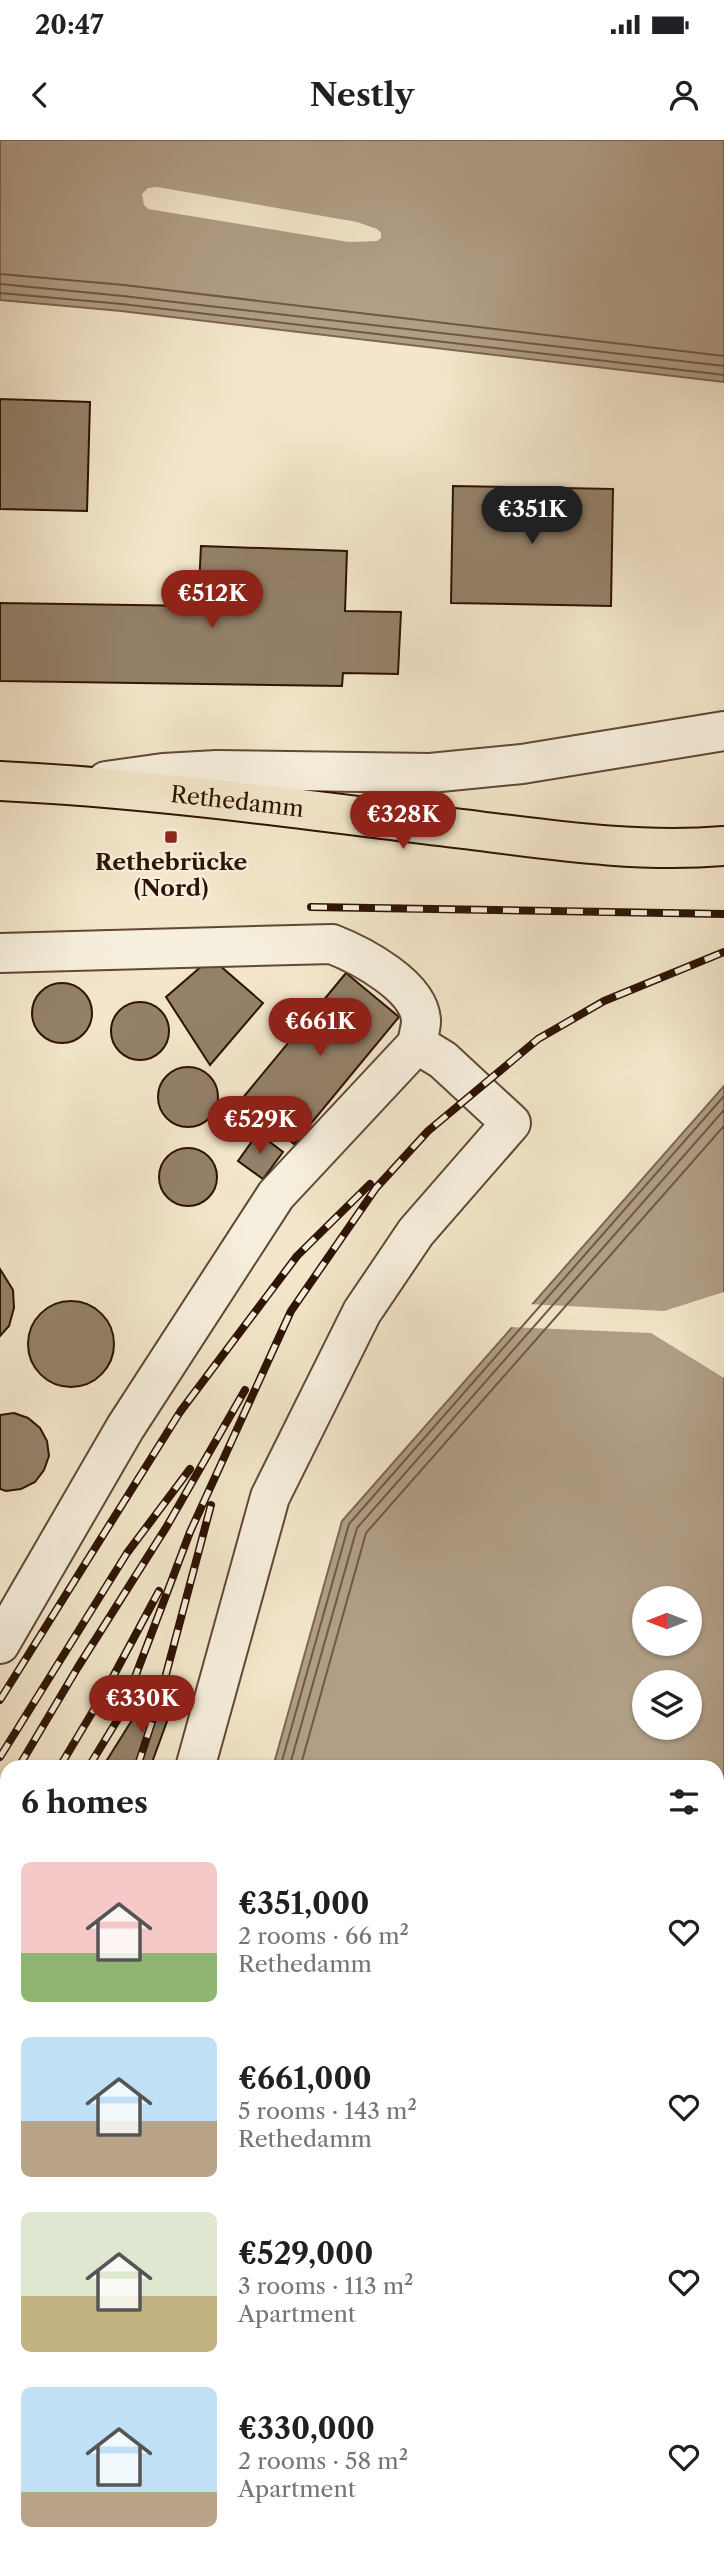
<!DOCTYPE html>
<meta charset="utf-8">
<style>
:root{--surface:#fff;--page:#f6f6f6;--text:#202124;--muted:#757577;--accent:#8f2418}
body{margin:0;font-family:"Libre Caslon Text",serif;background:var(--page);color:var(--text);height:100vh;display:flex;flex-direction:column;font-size:26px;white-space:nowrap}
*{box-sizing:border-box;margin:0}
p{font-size:23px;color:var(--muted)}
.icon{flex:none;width:38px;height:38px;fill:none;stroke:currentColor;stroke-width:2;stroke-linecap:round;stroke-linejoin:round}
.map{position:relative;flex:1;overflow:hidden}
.side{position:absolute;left:0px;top:1620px;width:724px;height:800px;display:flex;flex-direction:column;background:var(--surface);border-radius:21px 21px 0 0;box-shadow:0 2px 5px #0004}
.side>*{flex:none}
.needle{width:46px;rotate:270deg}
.fabs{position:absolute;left:632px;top:1446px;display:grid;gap:14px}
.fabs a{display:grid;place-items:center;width:70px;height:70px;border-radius:50%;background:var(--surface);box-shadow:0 2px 5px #0004;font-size:35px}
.price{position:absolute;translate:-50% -60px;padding:0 16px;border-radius:24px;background:var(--accent);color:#fff;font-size:23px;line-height:46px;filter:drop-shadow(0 2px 4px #0008)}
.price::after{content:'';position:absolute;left:50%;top:42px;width:21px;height:16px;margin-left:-10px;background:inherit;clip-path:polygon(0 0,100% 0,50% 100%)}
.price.current{background:#222;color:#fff}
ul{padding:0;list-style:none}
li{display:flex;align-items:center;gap:21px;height:175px;padding:0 21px}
li span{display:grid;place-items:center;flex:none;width:196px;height:140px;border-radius:10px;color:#555}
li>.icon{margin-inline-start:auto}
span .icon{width:84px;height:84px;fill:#fffc;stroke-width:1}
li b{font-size:30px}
h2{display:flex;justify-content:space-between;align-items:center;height:84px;padding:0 21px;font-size:30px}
.status{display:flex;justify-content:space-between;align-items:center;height:49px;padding:0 35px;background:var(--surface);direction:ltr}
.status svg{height:19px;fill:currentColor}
header{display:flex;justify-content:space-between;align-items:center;height:91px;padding:0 21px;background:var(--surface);font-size:32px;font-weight:700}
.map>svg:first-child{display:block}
.water{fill:#b09e86;stroke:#7c6652;stroke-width:2;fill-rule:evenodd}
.pier{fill:#f3e6ca}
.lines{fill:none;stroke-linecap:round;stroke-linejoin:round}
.shore{stroke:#6f5844;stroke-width:2}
.building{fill:#94816a;stroke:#2e1303;stroke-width:2}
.minor-casing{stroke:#5f4835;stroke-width:42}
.major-casing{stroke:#2e1303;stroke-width:42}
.minor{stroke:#f7efdd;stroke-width:38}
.major{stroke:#f3e6ca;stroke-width:38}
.rail-casing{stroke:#2e1303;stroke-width:8}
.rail{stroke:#f7efdd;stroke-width:5;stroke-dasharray:16;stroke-linecap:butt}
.poi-dot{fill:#8f2418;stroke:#f7efdd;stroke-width:2.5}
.labels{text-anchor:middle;stroke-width:5;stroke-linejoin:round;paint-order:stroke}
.street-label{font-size:23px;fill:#2e1303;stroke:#f7efdd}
.poi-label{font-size:23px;font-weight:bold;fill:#2e1303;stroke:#f7efdd}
</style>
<div class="status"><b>20:47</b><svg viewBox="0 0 49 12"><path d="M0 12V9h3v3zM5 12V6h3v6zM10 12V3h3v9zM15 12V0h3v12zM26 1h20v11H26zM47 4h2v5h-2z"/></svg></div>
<header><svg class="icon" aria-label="back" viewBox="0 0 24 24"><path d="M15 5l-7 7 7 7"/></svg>Nestly<svg class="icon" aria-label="person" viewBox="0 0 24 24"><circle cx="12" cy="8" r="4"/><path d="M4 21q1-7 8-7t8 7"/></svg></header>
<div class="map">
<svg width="724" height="2420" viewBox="0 0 724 2420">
<rect width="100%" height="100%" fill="#f3e6ca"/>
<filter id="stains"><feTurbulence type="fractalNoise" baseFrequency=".00286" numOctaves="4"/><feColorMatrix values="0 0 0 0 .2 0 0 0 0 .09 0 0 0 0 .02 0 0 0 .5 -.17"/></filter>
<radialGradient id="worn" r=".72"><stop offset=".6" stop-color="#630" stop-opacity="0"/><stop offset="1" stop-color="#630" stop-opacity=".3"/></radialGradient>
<path class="water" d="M0 0H724V242L121 171 0 160Z
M724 946V2420H49L51 2413H718V1628L273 1627 342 1381ZM644 1458H690V1503H644ZM644 1542H690V1587H644Z"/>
<path class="pier" d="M157 47 357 82 377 89 381 93V98L377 101 349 102 148 69 144 65 142 54 148 48Z
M724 1152V1238L651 1193 507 1187 528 1164 664 1171Z"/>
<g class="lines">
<path class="shore" d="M0 134 124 145 724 216
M0 144 123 156 724 226
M0 153 122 164 724 235
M280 1628 349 1384 724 956
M289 1628 357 1388 724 970
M300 1628 366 1393 724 986"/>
</g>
<path class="building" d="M0 259 90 262 87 371 0 369Z
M453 346 613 349 611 466 451 463Z
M201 406 347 411 345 471 401 472 398 534 343 533 342 546 0 541V463L198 466Z
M211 818 263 863 210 925 166 857Z
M346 833 399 877 294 1004 241 960Z
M32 873a30 30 0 1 1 60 0a30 30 0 1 1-60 0Z
M111 891a29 29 0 1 1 58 0a29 29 0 1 1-58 0Z
M158 957a30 30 0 1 1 60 0a30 30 0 1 1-60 0Z
M258 993 283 1012 263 1039 238 1021Z
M159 1037a29 29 0 1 1 58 0a29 29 0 1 1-58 0Z
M0 1129 13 1150 14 1168 9 1186 0 1196Z
M28 1204a43 43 0 1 1 86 0a43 43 0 1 1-86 0Z
M14 1273 28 1278 40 1288 47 1301 49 1316 44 1330 35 1342 21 1349 6 1351 0 1349V1275Z
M149 1553 174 1562 150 1628H102Z"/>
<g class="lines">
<defs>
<path id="minor" d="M106 641 163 633 217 630 430 633 522 624 724 591
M0 813 332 804C360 815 420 846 421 881 421 888 418 897 417 904L443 920 511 983 416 1092 362 1172 270 1357 195 1628
M0 1504 125 1288 276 1055 417 904
M0 2296 7 2271"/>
<g id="major">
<path id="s1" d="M0 641C147 648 293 668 438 686 533 697 629 714 724 706"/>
</g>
</defs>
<use href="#minor" class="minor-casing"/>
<use href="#major" class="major-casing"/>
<use href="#minor" class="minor"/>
<use href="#major" class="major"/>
<defs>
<path id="rail" d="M311 767 724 774
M0 1560 180 1272 297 1116 370 1044
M0 1617 127 1413 190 1329
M18 1628 78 1527 167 1386 245 1250
M59 1628 108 1546 159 1451
M88 1628 121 1574 190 1392 291 1171 376 1048 428 991 538 899 604 861 724 812
M137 1628 160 1557 211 1365
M0 1658 7 1646
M0 1725 7 1714
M0 1775 7 1763"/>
</defs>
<use href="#rail" class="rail-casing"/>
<use href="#rail" class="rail"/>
</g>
<rect class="poi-dot" x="164" y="690" width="14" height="14" rx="3.5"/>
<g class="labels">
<g class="street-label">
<text dy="8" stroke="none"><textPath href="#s1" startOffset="238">Rethedamm</textPath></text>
</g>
<g class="poi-label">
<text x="171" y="730">Rethebrücke<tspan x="171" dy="26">(Nord)</tspan></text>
</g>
</g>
<rect width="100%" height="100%" filter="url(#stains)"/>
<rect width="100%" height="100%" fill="url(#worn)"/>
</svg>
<div class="fabs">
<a><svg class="needle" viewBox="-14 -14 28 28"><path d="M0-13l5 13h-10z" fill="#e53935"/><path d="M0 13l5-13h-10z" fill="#757577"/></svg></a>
<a><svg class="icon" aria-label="layers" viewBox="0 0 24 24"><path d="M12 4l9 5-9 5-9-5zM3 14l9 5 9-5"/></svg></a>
</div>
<b class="price current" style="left:532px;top:406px">€351K</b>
<b class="price" style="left:212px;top:490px">€512K</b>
<b class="price" style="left:403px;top:711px">€328K</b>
<b class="price" style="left:320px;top:918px">€661K</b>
<b class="price" style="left:260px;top:1016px">€529K</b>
<b class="price" style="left:142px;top:1595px">€330K</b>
<section class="side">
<h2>6 homes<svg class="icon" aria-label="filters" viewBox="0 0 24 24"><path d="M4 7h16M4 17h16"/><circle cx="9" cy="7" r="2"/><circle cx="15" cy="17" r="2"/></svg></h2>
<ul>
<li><span style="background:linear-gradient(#f6c9c9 65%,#8fb573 0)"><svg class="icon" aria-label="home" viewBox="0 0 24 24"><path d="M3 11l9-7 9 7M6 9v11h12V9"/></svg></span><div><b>€351,000</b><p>2 rooms · 66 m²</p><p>Rethedamm</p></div><svg class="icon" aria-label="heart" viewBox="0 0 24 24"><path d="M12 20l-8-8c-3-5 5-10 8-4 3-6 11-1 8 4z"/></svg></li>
<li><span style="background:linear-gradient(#bfe0f5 60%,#b9a48a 0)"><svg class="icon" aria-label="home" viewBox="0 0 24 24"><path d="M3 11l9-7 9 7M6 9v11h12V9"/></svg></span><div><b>€661,000</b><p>5 rooms · 143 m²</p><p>Rethedamm</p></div><svg class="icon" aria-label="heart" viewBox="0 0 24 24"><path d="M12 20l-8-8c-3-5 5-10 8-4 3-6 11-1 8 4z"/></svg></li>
<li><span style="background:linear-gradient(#dfe7d0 60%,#c2b280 0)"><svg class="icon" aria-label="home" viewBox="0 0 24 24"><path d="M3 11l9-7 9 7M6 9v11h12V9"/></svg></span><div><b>€529,000</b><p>3 rooms · 113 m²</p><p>Apartment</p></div><svg class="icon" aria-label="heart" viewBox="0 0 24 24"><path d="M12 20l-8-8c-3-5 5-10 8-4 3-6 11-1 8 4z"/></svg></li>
<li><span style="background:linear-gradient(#bfe0f5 75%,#b9a48a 0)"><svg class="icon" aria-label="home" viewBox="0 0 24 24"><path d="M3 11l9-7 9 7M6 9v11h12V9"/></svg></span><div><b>€330,000</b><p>2 rooms · 58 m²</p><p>Apartment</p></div><svg class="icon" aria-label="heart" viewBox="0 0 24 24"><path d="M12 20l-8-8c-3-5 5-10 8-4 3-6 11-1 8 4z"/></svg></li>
</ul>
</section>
</div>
